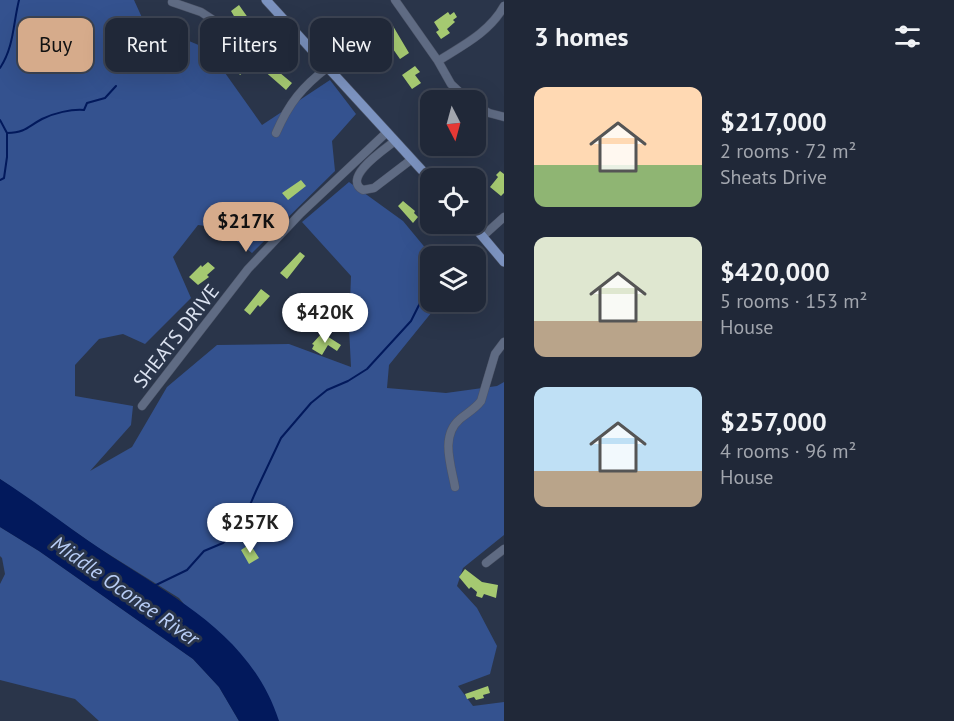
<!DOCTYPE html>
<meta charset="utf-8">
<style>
:root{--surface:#202838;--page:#2d3443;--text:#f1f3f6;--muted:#a2a6ae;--line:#3d4453;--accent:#d6ab8b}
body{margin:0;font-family:"PT Sans",sans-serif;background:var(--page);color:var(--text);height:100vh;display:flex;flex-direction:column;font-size:22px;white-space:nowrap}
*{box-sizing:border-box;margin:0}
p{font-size:20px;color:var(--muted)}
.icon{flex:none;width:33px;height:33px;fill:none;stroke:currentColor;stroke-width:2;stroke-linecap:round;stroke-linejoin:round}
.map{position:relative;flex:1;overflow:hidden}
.details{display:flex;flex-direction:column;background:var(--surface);width:450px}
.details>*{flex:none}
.top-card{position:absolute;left:18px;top:18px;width:396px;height:54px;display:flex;gap:12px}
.needle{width:39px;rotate:174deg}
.tools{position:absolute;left:420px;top:90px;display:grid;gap:12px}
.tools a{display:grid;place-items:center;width:66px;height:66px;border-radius:12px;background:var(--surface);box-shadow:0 6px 24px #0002,0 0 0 2px var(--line);font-size:30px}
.price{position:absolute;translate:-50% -51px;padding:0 14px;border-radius:21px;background:#fff;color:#222;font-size:20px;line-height:39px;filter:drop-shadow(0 2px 3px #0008)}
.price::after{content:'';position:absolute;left:50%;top:36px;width:18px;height:14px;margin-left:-9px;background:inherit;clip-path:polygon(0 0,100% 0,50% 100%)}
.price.on{background:var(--accent);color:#111}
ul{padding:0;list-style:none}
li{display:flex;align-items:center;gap:18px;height:150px;padding:0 30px}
li span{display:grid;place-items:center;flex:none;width:168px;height:120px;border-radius:12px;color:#555}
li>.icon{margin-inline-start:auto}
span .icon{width:72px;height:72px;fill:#fffc;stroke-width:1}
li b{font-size:26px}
h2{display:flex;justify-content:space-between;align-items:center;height:72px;padding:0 30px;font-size:26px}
.tag{padding:0 21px;border-radius:12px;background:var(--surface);box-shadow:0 6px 24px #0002,0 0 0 2px var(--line);font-size:21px;line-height:54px}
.tag.on{background:var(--accent);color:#111}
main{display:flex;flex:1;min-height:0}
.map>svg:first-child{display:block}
.green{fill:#34528f}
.water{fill:#02195c}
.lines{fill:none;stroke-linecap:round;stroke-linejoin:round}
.stream{stroke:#02195c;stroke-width:2}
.building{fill:#a5c971}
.minor-casing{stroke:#4b5366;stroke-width:9}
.major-casing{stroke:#4b5366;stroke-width:10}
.minor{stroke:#5f6b83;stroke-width:8}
.major{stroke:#7c93c0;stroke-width:9}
.labels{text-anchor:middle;stroke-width:6;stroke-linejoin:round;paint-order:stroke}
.street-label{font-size:20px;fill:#dbe2f0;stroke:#2a354a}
.water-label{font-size:21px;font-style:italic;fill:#b9cef7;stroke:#2a354a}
</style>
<main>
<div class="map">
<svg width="504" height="721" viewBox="0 0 504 721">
<rect width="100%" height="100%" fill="#2a354a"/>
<path class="green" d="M0 0H134L144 22 208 49 262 125 330 80 356 114 332 141 335 171 252 253 220 228 198 225 173 257 191 298 145 344 123 334 99 339 75 365V396L133 406 131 425 90 471 132 447 167 387 217 345 289 344 351 367 349 328 351 276 302 222 349 182 403 221 432 256 430 302H440L389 365 387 388 446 393 497 386 504 382V535L463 568 457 586 477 608 497 646 490 674 458 686 473 706 504 702V721H279L179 598 97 547 0 479Z
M0 527 39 551 193 659 219 687 239 721H99L75 699 0 680V584L5 574 2 558 0 556Z"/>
<path class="water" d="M0 479C35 501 67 527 102 550 172 597 251 634 279 721H239L219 687 193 659 39 551 0 527Z"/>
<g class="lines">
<path class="stream" d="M0 68C14 47 13 24 19 0
M0 120 7 133V157L4 178 0 180
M7 133C27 132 27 127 42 119 54 113 71 109 84 110L87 103 105 98 116 86
M156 585 187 570 204 551 223 543 241 526 256 491 281 438 311 403 327 390 348 381 367 369 411 321 420 303 430 293"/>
</g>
<path class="building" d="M239 5 251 22 243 27 239 22 238 23 231 11Z
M448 12 450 15 454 12 457 17 453 20 455 22 447 29 450 33 441 39 436 32 439 30 434 22Z
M388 22 391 27 393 26 409 53 400 59 386 39 385 40 378 32 377 29Z
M235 52 246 65 244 66 246 70 240 75 227 58Z
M267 62 292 83 286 90 262 69Z
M415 66 420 72 415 75 421 83 412 89 402 75Z
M500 171 504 174V193L501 196 490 187 498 177 496 175Z
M301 180 306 186 288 200 282 193Z
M403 201 415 211 414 213 418 217 413 223 398 206Z
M300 252 305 256 287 279 280 273Z
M208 262 215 268 207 275 209 277 198 285 189 277 201 265 202 267Z
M261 289 270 296 260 307 258 305 250 315 244 310Z
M322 333 341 345 337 351 328 345 322 355 312 349 314 345 312 344Z
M250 544 259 558 249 564 241 550Z
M465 569 482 582 498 585 496 598 484 594 482 598 476 596 477 592 471 587 469 589 459 577Z
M488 686 490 693 483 695 484 698 476 700 474 697 467 699 465 694Z"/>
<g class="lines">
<defs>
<path id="minor" d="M395 0 438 61 451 84 468 100
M172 2 201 12 259 50 264 48 289 25
M438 61C462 46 490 32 504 6
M476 106 489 113 504 117
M276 133C289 103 302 87 328 67
M395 141C385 149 341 178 363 190L374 188 412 159
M483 236 504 217
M142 406 248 269 301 213 387 132
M455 487C451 465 440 436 460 419 467 413 475 409 481 401L495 354 504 342
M486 563 504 549"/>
<path id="major" d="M266 0 430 179
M472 224 504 262"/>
</defs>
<use href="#minor" class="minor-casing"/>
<use href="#major" class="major-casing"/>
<use href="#minor" class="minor"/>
<use href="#major" class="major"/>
</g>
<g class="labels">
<g class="street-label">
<text transform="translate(176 336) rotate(-52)" y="7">SHEATS DRIVE</text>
</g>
<g class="water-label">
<text transform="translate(125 591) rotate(35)" y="7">Middle Oconee River</text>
</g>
</g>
</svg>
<div class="tools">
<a><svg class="needle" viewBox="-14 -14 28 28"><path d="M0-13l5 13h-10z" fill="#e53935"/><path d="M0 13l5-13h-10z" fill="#a2a6ae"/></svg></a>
<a><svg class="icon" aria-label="locate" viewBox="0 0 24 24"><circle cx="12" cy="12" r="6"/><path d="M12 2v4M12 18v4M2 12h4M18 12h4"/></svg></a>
<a><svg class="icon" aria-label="layers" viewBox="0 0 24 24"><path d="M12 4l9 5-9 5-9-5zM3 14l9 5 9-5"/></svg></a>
</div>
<b class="price on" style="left:246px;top:253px">$217K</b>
<b class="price" style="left:325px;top:344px">$420K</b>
<b class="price" style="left:250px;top:554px">$257K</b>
<div class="top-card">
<a class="tag on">Buy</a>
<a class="tag">Rent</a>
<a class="tag">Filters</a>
<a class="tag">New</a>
</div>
</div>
<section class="details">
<h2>3 homes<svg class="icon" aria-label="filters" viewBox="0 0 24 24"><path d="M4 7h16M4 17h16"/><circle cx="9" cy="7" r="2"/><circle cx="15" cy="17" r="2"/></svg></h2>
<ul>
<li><span style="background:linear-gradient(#ffd9b3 65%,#8fb573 0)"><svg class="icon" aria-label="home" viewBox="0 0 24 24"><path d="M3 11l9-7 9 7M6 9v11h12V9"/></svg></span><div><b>$217,000</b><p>2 rooms · 72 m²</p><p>Sheats Drive</p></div></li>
<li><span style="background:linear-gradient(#dfe7d0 70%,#b9a48a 0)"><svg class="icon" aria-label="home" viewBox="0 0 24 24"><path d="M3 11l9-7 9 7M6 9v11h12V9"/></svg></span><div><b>$420,000</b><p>5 rooms · 153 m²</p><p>House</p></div></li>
<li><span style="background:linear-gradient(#bfe0f5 70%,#b9a48a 0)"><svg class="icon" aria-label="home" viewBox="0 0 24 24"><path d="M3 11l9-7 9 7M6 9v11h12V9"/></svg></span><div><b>$257,000</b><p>4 rooms · 96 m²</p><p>House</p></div></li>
</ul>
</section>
</main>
